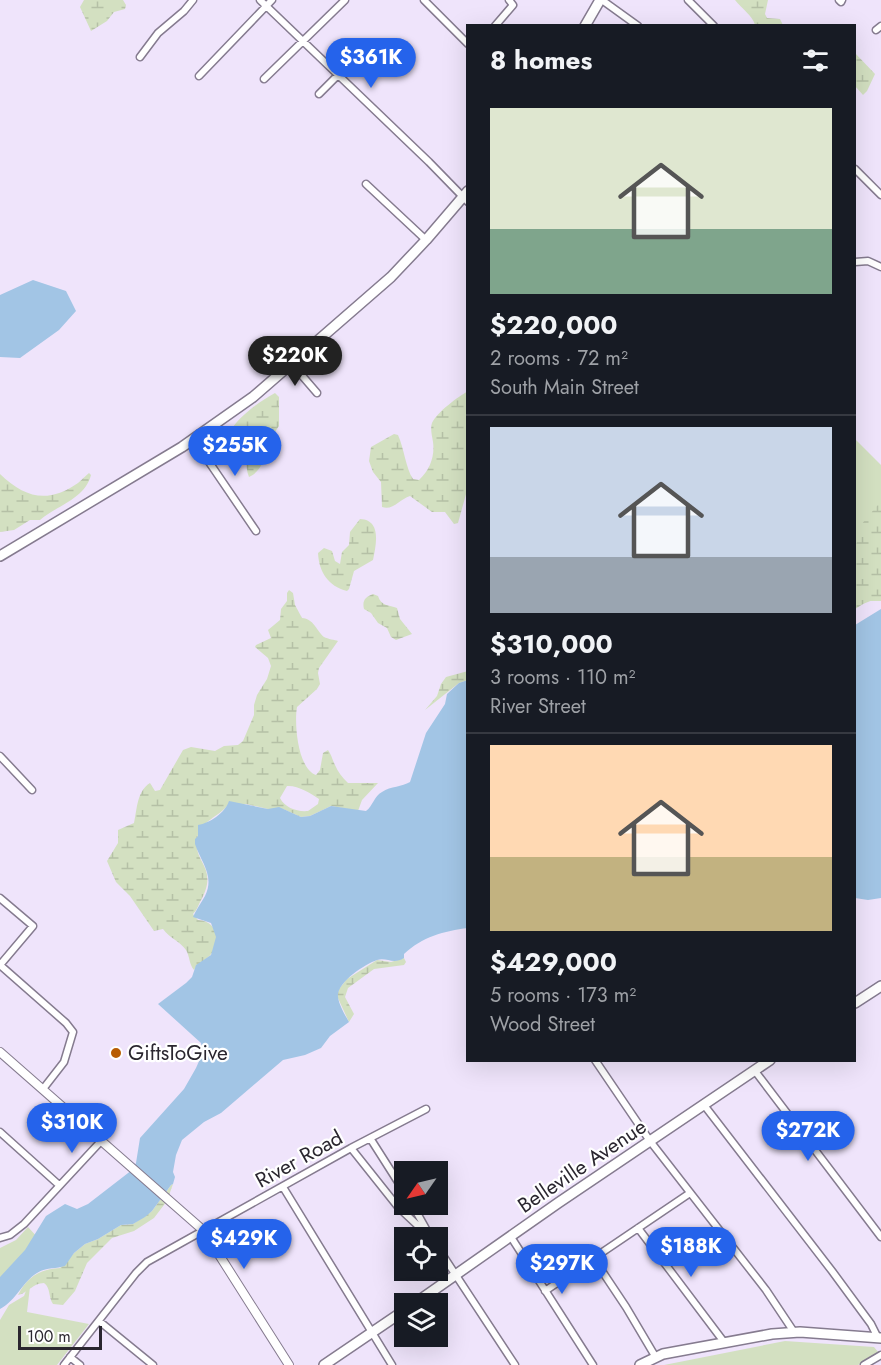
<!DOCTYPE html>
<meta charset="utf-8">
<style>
:root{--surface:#171b24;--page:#242831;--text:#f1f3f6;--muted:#9ea1a6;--line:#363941;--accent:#2563eb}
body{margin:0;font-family:Jost,sans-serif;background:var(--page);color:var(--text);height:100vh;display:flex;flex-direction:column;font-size:22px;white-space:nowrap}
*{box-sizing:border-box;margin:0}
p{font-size:20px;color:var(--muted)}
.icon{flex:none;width:33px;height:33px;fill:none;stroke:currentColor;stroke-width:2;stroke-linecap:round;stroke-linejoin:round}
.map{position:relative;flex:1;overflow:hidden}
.side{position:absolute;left:466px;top:24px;width:390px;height:1038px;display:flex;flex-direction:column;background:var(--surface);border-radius:0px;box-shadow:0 6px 24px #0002}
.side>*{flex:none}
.needle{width:39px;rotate:236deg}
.tools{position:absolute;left:394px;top:1161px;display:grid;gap:12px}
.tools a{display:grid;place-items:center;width:54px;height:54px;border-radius:0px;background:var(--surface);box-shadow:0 6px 24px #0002;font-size:30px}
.scale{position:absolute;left:18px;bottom:15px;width:84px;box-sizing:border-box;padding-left:6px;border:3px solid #2a262f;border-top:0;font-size:16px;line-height:21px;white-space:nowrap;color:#2a262f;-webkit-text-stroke:4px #fff;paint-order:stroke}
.price{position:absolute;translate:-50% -51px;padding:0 14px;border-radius:21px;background:var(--accent);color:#fff;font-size:20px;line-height:39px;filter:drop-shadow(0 2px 3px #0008)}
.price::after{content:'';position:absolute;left:50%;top:36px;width:18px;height:14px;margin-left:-9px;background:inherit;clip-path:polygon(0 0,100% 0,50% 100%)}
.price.active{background:#222;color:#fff}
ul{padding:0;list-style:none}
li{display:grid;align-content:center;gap:12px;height:318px;padding:0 24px}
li+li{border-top:2px solid var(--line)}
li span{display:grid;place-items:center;height:186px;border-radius:0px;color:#555}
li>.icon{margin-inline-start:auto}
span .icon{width:108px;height:108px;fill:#fffc;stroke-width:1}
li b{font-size:26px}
h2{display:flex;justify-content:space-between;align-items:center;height:72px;padding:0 24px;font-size:26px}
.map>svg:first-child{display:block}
.green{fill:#d3e0c1}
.wetland{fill:url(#wetland-marsh);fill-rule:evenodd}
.water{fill:#a2c5e5}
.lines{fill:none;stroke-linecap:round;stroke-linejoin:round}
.minor-casing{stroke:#857b8f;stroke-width:9}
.tertiary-casing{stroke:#857b8f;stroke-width:10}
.secondary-casing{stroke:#857b8f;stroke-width:12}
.minor{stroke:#fff;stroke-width:6}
.tertiary{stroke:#fff;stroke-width:8}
.secondary{stroke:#fff;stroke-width:9}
.poi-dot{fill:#b85c02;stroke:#fff;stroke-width:2}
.labels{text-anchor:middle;stroke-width:4.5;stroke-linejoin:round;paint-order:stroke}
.poi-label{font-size:21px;fill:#2a262f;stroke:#fff;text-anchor:start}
.street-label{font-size:21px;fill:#2a262f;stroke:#fff}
</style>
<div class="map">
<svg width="881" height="1365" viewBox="0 0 881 1365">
<defs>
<pattern id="wetland-marsh" width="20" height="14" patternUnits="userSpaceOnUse" patternTransform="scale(1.5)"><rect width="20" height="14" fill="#d3e0c1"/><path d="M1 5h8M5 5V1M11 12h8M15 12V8" fill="none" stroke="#b5c0a6"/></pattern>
</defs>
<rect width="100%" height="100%" fill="#efe4fb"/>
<path class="green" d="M855 439 881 465V599L873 600 855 607Z
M28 1227 40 1240 0 1282V1248L16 1240Z
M31 1278 27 1312 89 1324 57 1365H0V1320L9 1305 24 1296Z
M785 1341 874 1347 879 1353 858 1365H664Z"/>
<path class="wetland" d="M84 0H123L126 5 125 9 114 12 107 21 91 31 80 7Z
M735 0H768L765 14 767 18 780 19 783 25H755C753 16 741 8 735 0Z
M855 53 875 74 867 91 863 95 855 86Z
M468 391V487L458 523 454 524 445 512H432L410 496C400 499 393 511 382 507L381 482 373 472 369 461 371 447 394 434 398 435C404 448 406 469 413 479L419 480C430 470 435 456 433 442 432 436 430 428 432 423 437 412 458 397 468 391Z
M275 393 279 397V426C267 441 268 468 249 477 244 465 249 454 243 442L231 439 229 434C236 418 260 401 275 393Z
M89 473 91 475C85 499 56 506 40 520H30L14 530 0 532V474C25 498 48 504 78 483 82 480 85 476 89 473Z
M881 501V601H868L855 609V544L859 540 861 525Z
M360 519C382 520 376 545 373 560L354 571 349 589 347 591C328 586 319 572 318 553L324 548 332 551 335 561 340 564 342 552 349 545 350 532Z
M289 590 293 593 295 605 302 618C314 619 316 630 324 637 328 639 335 640 338 641L319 668 318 673 320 684 317 689 297 707C294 724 298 769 316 775L320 770 323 753 328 750C332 756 332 759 335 765 338 772 342 777 348 783H378L362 800 358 811 331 806 310 816 301 817 283 809H268L246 804 227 806C218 817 202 821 198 835 190 864 221 865 200 902 198 906 197 910 193 914L198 920C216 921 221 938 212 953 207 960 198 962 194 970 189 964 190 957 186 950 180 941 169 938 163 929L154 931 130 896 116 882 107 861 118 843V830L134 823C137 809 137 791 150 783L155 791 160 790 183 750 191 747 215 751 224 746 238 745 243 741 254 715V705L257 695 267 679 271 666 268 658 255 647 256 645 271 638 268 630 280 620 281 609 287 601V593ZM287 786C297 785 311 793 319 799L318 804 308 811C297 812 285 808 280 798Z
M373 594 378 596C381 606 389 605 397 608L400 619 412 634 396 640 391 637 387 628 378 623 371 613 364 609C362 601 365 597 373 594Z
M468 671V680L459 683 425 710 437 696 441 684 446 677Z
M404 958 406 962 404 965 374 969 348 988 345 997 354 1014 349 1022 337 996 339 989 347 979 377 960 391 962Z
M173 1184 167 1201 154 1218 134 1231 112 1238 87 1263 75 1291 63 1305 53 1304C48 1297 51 1288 44 1283 33 1283 28 1293 18 1295 27 1277 40 1269 60 1268L74 1253 85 1244 98 1239 121 1225 133 1224 152 1211 171 1185Z"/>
<path class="water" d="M33 280 66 291 76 311 59 330 20 358 0 357V295Z
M881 609V898L868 900 855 898V625Z
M468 680V928C444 931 422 937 404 954V958C393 965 387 957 377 960 365 964 336 983 338 997 339 1005 345 1015 349 1022L330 1036 321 1048 305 1055 283 1060 221 1113 204 1122 182 1140 176 1155 173 1172 175 1177 173 1184 171 1185 152 1211 145 1217 133 1224 121 1225 98 1239 85 1244 74 1253 65 1266C56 1269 46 1267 37 1273 22 1282 17 1300 0 1309V1277L25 1250 46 1216 65 1204 77 1209 88 1204 132 1170 136 1163 140 1138 184 1089 196 1068 203 1052 201 1043 158 1004 186 983 192 977 196 965 211 955 216 937 211 923 193 917C196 910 201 903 205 896 215 876 201 862 195 844V839L198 836V825C210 823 225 813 229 801L268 809 279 807 301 817 310 816 331 806 366 811C373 806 374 796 382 792 391 786 402 787 410 782L426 733 445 704 447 694 459 683Z"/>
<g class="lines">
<defs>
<path id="minor" d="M260 0 429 162 468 202
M424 0 468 44
M602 0 638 26
M688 0 714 26
M839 0 841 2 842 0
M495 26 513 5 509 0
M876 30 881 26
M140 57 158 33 184 11 193 0
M199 76 272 0
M264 79 345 0
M319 94 338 75
M855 169 881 195
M366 184 426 240
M855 262 868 261 881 267
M292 364 317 393
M194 440 256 531
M0 756 32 790
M0 898 33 926 0 965 66 1023 73 1032 64 1062 43 1089
M595 1060 650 1141 766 1290 794 1332
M755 1071 881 1237
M704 1105 832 1271 871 1324 878 1338
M0 1132 59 1185
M370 1138 405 1193
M351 1148 398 1207 429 1236
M283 1187 392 1365
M412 1204 426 1229
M638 1228 724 1342
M511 1237 593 1365
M0 1238 10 1235 24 1224 102 1140
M438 1248 515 1365
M594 1259 626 1307 655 1356
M545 1291 690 1193
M99 1321 153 1365
M70 1357 80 1365
M64 1365 136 1273 147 1262 351 1148 426 1109
M864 1365 881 1355"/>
<path id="tertiary" d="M0 1052 204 1231 289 1365"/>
<path id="secondary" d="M585 26 600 0
M0 556 182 447 253 397 391 277 426 240 468 191
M855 1003 881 986
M414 1304 558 1203 770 1060
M324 1365 405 1310
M640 1365 663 1354 772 1334 800 1332 881 1338"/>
</defs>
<use href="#minor" class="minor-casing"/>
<use href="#tertiary" class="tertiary-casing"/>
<use href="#secondary" class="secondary-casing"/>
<use href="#minor" class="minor"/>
<use href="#tertiary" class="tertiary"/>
<use href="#secondary" class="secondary"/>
</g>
<circle class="poi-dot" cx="116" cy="1053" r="6"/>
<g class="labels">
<g class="poi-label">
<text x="128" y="1060">GiftsToGive</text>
</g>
<g class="street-label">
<text transform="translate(299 1159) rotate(-29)" y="7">River Road</text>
<text transform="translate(582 1166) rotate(-34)" y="7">Belleville Avenue</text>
</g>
</g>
</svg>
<div class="tools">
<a><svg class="needle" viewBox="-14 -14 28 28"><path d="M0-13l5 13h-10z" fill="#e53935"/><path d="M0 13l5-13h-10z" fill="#9ea1a6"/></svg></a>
<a><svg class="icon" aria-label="locate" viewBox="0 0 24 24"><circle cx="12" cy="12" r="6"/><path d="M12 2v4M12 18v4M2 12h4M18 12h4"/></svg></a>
<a><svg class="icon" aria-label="layers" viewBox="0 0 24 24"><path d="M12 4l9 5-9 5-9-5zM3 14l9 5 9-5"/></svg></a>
</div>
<div class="scale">100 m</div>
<b class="price" style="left:371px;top:89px">$361K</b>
<b class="price active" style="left:295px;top:387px">$220K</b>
<b class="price" style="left:235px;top:477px">$255K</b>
<b class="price" style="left:72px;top:1154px">$310K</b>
<b class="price" style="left:808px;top:1162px">$272K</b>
<b class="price" style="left:244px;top:1270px">$429K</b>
<b class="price" style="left:691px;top:1278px">$188K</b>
<b class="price" style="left:562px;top:1295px">$297K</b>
<section class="side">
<h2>8 homes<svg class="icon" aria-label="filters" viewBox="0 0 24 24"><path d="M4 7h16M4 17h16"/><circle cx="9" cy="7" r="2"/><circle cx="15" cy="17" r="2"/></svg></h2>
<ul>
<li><span style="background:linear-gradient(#dfe7d0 65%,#7fa58c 0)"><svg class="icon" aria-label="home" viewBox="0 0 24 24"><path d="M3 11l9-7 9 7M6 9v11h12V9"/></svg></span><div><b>$220,000</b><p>2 rooms · 72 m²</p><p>South Main Street</p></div></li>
<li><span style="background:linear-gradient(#c9d6e8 70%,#9aa5b1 0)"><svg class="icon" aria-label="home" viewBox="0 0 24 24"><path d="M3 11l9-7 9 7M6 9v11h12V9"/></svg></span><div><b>$310,000</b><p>3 rooms · 110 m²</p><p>River Street</p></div></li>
<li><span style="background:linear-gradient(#ffd9b3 60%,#c2b280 0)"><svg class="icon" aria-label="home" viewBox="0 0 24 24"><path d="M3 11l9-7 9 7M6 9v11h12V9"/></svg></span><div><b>$429,000</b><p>5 rooms · 173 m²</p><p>Wood Street</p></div></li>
</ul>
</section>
</div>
